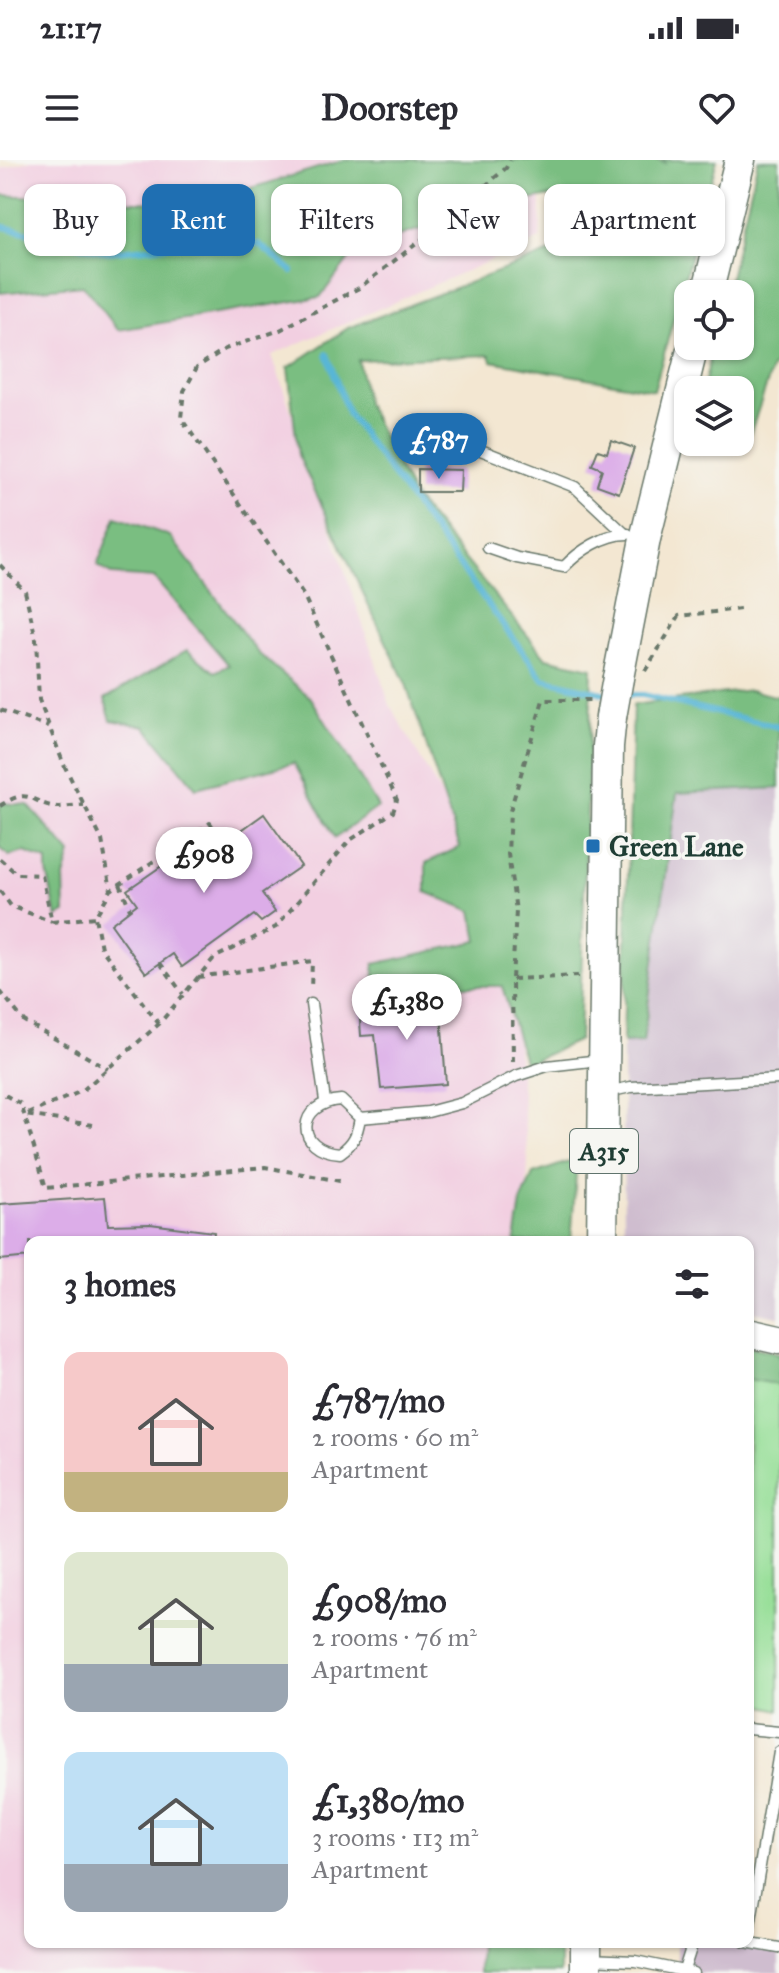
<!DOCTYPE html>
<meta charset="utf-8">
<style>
:root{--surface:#fff;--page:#f7f7f7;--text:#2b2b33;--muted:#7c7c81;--accent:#1f6fb2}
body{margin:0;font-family:"IM FELL Great Primer",serif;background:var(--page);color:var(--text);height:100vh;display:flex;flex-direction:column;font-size:30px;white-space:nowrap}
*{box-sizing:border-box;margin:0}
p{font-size:26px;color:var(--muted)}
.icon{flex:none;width:44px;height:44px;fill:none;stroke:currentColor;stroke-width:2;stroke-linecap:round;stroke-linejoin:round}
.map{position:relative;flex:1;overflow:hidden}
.side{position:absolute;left:24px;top:1076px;width:730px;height:712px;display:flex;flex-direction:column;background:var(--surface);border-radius:16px;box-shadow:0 2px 6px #0004}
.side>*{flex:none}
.top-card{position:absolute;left:24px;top:24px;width:732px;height:72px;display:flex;gap:16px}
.fabs{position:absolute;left:674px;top:120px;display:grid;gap:16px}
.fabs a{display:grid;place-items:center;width:80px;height:80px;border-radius:16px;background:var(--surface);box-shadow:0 2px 6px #0004;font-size:40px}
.price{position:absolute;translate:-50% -68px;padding:0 18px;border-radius:28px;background:#fff;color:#222;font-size:26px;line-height:52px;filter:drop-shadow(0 2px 4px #0008)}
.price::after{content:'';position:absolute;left:50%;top:48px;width:24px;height:18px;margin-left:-12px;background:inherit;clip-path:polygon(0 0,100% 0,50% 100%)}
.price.selected{background:var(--accent);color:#fff}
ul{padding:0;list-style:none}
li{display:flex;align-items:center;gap:24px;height:200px;padding:0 40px}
li span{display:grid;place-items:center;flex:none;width:224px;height:160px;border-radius:16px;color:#555}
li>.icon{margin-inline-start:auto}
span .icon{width:96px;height:96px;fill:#fffc;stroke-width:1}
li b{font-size:34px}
h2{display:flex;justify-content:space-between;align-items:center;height:96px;padding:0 40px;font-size:34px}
.tag{padding:0 28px;border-radius:16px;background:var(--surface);box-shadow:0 2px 6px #0004;font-size:28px;line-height:72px}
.tag.selected{background:var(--accent);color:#fff}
.status{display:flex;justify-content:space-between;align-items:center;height:56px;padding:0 40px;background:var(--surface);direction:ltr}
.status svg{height:22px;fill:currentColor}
header{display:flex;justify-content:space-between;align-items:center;height:104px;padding:0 40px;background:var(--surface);font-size:36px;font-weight:700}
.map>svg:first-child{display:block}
.built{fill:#f2cfe1}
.industrial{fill:#cfbdcf}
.green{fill:#98df99;stroke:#5c8e66;stroke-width:2}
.forest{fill:#7abe81;stroke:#4c7e5a;stroke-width:2}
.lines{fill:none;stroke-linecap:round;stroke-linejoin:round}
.stream{stroke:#58b6d6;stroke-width:6}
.building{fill:#dcade8}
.lane-casing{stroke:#69786b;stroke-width:13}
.secondary-casing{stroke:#69786b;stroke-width:31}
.primary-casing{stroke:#69786b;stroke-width:33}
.path{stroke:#69786b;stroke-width:4;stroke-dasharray:6 6;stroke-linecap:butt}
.lane{stroke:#fff;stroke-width:10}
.secondary{stroke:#fff;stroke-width:28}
.primary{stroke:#fff;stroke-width:30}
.primary-bridge-casing{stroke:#69786b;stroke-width:33;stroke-linecap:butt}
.primary-bridge{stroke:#fff;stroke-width:30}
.poi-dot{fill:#1f6fb2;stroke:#f6f6f2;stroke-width:3}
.labels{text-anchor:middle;stroke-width:7;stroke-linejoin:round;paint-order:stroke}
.shield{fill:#f6f6f2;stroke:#60746d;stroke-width:2}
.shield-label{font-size:26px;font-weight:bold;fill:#1f3d34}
.poi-label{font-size:28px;font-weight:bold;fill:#1f3d34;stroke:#f6f6f2;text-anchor:start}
</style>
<div class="status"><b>21:17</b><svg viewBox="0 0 49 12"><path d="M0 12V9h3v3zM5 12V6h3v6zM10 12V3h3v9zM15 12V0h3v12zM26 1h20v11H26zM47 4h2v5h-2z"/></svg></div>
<header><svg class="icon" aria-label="menu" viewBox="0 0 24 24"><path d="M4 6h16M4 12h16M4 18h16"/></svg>Doorstep<svg class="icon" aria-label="heart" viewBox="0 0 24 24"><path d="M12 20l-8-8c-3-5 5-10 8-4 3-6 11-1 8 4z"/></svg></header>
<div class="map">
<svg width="779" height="1813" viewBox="0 0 779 1813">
<rect width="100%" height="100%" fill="#f6f6f2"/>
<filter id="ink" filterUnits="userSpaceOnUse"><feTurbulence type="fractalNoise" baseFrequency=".0125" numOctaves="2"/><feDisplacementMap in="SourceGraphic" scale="16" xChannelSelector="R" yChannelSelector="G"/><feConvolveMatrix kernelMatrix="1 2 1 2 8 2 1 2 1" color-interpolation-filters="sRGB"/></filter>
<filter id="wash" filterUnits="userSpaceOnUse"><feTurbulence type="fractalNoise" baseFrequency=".006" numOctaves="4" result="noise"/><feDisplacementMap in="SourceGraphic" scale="32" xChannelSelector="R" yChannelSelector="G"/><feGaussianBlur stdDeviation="1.8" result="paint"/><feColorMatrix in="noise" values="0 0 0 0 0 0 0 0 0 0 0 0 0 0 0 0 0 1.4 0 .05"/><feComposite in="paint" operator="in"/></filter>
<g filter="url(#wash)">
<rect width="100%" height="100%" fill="#f3e7d2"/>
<path class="built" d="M32 0H542L540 79 272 195 390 545 504 745 528 1000 525 1082H30V1782H493L492 1813H0V9Z"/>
<path class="industrial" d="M779 628V1157L748 1151V1082H624L623 883 644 881 677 633Z
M677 1782H721L779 1793V1813H677Z"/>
<path class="green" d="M748 1213 779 1221V1550L748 1542Z"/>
<path class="forest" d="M344 0H656L665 3 663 0H717L654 230 492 201 490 195 358 200 366 243 413 336 546 498 592 508 579 880 525 904 502 826H375L374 804 478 781 472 751 426 732V703L460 687 406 524 298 295 288 208 348 168 556 90 571 33 497 45 357 89 320 137 118 170 83 125 0 133V35L196 45Z
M758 0H779V204L773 206 749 277 740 275V230H703L713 186H740V134H726Z
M116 357 170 376 258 493 311 538 378 647 335 678 294 603 196 628 145 566 111 560 105 539 187 490 215 512 229 505 154 418 113 415 97 406Z
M750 530 779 537V628L677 633 643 882 623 883 633 545Z
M0 643 28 645 71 694 64 717 65 753 57 757 47 712V701L25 692 9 696 0 688Z
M574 1000 576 1014 571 1082H515L521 1042 533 1014Z
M748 1186 779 1193V1225L748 1219Z
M480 1782H560V1813H479Z"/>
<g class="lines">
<path class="stream" d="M0 66 107 92 208 82 259 84 292 111
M327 194 348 254 543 519 607 534
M622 535H643L779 567"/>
</g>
<g id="blocks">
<path class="building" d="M600 63 610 66 609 76 603 81 593 79V68Z
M611 280 634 288 619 333 597 325 602 309 592 305 598 290 607 293Z
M418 309 461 310 460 332H418Z
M264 654 301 706 262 733 275 752 261 762 254 755 182 807 173 794 146 813 111 764 137 744 127 730 202 678 211 692Z
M440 840 446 924 381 929 375 875 361 876 359 845Z
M105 1037 108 1065 150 1064 214 1072 213 1082H30V1097L0 1100V1044Z"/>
</g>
</g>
<g filter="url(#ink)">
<use href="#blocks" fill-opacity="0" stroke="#69786b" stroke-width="2"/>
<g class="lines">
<defs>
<path id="lane" d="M473 287 575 327 624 373
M488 388 517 398 564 407C579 391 605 374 628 374
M311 844 325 941
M607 932 631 927 779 919
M360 958 341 940C296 943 294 990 340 993 354 983 357 975 360 958L428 952 462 943 516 916 547 906 600 900
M748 1569 779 1572
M748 1778 779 1592
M745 1782 779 1788
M588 1799 635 1801 693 1813
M684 1810 693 1782"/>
<path id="secondary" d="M748 1173 779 1180"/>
<path id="primary" d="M707 134 740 0
M618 518 645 379 693 186
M602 1082 608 586 611 557
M586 1813V1782"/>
</defs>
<use href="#lane" class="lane-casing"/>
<use href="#secondary" class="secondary-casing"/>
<use href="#primary" class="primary-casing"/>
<path class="path" d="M0 405 25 431 36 479 39 540 64 605 102 680 111 730
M645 511 679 456 740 449
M0 550 49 567
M0 646C31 625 30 644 57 647 65 647 75 645 84 645
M0 699 17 714 42 715 52 762 95 757
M120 724 130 749
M0 731 11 746 52 762
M160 803 183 834
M198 817 312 801 311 829
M512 819 580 816
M0 831 24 861 108 909
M159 864 101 788 95 757 111 730 210 663 224 683
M513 902 512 819 516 751 508 694 510 651 543 540H590
M5 935 21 944 46 1028 265 1007 340 1021
M93 965 25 955 82 931 159 864 214 798 276 767 349 681 393 652 397 640 304 436 181 258 184 231 197 207 225 189 280 170 359 128 433 71 506 8 510 0"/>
<use href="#lane" class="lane"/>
<use href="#secondary" class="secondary"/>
<use href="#primary" class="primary"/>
<defs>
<path id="primary-bridge" d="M611 557 618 518"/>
</defs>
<use href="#primary-bridge" class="primary-bridge-casing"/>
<use href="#primary-bridge" class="primary-bridge"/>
</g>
</g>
<rect class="poi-dot" x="585" y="678" width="16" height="16" rx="4"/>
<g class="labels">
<rect class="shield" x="570" y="969" width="68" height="44" rx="6"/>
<g class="shield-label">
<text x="604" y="1000">A315</text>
</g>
<g class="poi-label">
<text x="609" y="696">Green Lane</text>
</g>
</g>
</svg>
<div class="fabs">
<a><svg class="icon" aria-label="locate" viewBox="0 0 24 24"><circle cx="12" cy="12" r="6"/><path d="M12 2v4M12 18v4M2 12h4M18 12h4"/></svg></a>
<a><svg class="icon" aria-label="layers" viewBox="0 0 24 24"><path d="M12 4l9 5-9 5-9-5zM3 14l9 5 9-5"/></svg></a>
</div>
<b class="price selected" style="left:439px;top:321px">£787</b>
<b class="price" style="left:204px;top:735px">£908</b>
<b class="price" style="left:407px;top:882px">£1,380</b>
<div class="top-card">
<a class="tag">Buy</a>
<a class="tag selected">Rent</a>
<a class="tag">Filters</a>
<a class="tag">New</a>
<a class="tag">Apartment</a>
</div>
<section class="side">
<h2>3 homes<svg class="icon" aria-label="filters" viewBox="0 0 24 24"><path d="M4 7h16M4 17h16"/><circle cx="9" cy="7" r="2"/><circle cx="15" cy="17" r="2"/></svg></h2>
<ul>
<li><span style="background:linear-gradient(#f6c9c9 75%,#c2b280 0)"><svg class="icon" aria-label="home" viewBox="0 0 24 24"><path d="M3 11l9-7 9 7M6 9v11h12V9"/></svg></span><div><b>£787/mo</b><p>2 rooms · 60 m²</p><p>Apartment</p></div></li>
<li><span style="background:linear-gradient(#dfe7d0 70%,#9aa5b1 0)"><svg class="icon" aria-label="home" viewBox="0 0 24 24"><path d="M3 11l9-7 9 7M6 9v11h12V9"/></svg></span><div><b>£908/mo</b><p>2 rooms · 76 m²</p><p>Apartment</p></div></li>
<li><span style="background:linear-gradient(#bfe0f5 70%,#9aa5b1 0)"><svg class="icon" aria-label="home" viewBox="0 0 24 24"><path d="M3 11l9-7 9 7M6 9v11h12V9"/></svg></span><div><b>£1,380/mo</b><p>3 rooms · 113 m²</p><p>Apartment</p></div></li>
</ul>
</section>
</div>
